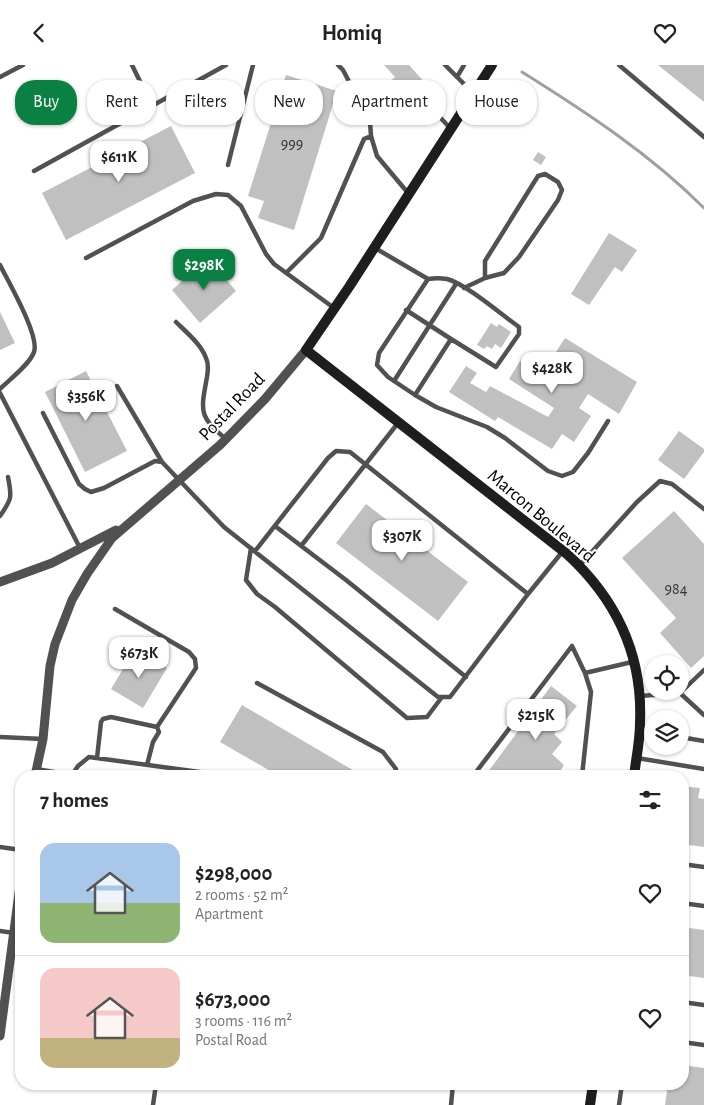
<!DOCTYPE html>
<meta charset="utf-8">
<style>
:root{--surface:#fff;--page:#f2f2f2;--text:#222;--muted:#767676;--line:#e0e0e0;--accent:#0b8043}
body{margin:0;font-family:"Alegreya Sans",sans-serif;background:var(--page);color:var(--text);height:100vh;display:flex;flex-direction:column;font-size:19px;white-space:nowrap}
*{box-sizing:border-box;margin:0}
p{font-size:16px;color:var(--muted)}
.icon{flex:none;width:28px;height:28px;fill:none;stroke:currentColor;stroke-width:2;stroke-linecap:round;stroke-linejoin:round}
.map{position:relative;flex:1;overflow:hidden}
.side{position:absolute;left:15px;top:705px;width:674px;height:320px;display:flex;flex-direction:column;background:var(--surface);border-radius:20px;box-shadow:0 1px 4px #0004}
.side>*{flex:none}
.guide{position:absolute;left:15px;top:15px;width:675px;height:45px;display:flex;gap:10px}
.controls{position:absolute;left:644px;top:590px;display:grid;gap:10px}
.controls a{display:grid;place-items:center;width:45px;height:45px;border-radius:50%;background:var(--surface);box-shadow:0 1px 4px #0004;font-size:25px}
.price{position:absolute;translate:-50% -42px;padding:0 11px;border-radius:10px;background:#fff;color:#222;font-size:16px;line-height:32px;filter:drop-shadow(0 1px 2px #0008)}
.price::after{content:'';position:absolute;left:50%;top:30px;width:15px;height:11px;margin-left:-8px;background:inherit;clip-path:polygon(0 0,100% 0,50% 100%)}
.price.selected{background:var(--accent);color:#fff}
ul{padding:0;list-style:none}
li{display:flex;align-items:center;gap:15px;height:125px;padding:0 25px}
li+li{border-top:1px solid var(--line)}
li span{display:grid;place-items:center;flex:none;width:140px;height:100px;border-radius:15px;color:#555}
li>.icon{margin-inline-start:auto}
span .icon{width:60px;height:60px;fill:#fffc;stroke-width:1}
li b{font-size:21px}
h2{display:flex;justify-content:space-between;align-items:center;height:60px;padding:0 25px;font-size:21px}
.tag{padding:0 18px;border-radius:20px;background:var(--surface);box-shadow:0 1px 4px #0004;font-size:18px;line-height:45px}
.tag.selected{background:var(--accent);color:#fff}
header{display:flex;justify-content:space-between;align-items:center;height:65px;padding:0 25px;background:var(--surface);font-size:22px;font-weight:700}
.map>svg:first-child{display:block}
.lines{fill:none;stroke-linecap:round;stroke-linejoin:round}
.stream{stroke:#9f9f9f;stroke-width:3}
.building{fill:#c0c0c0}
.lane{stroke:#515151;stroke-width:4.5}
.street{stroke:#515151;stroke-width:9}
.secondary{stroke:#1e1e1e;stroke-width:10}
.labels{text-anchor:middle;stroke-width:4;stroke-linejoin:round;paint-order:stroke}
.number-label{font-size:16px;fill:#303030}
.street-label{font-size:19px;fill:#000;stroke:#fff}
</style>
<header><svg class="icon" aria-label="back" viewBox="0 0 24 24"><path d="M15 5l-7 7 7 7"/></svg>Homiq<svg class="icon" aria-label="heart" viewBox="0 0 24 24"><path d="M12 20l-8-8c-3-5 5-10 8-4 3-6 11-1 8 4z"/></svg></header>
<div class="map">
<svg width="704" height="1040" viewBox="0 0 704 1040">
<rect width="100%" height="100%" fill="#fff"/>
<g class="lines">
<path class="stream" d="M522 7C586 47 650 89 704 143"/>
</g>
<path class="building" d="M384 0H409L427 20 407 38 388 18 395 12Z
M658 0H704V37Z
M286 10 337 26 294 165 258 153 264 136 248 131Z
M171 61 195 108 66 175 42 128Z
M538 87 546 92 541 100 533 95Z
M609 168 637 185 622 207 615 202 589 240 571 229Z
M208 193 236 226 200 258 172 225Z
M0 247 15 278 0 285Z
M491 258 497 262 499 259 511 267 501 283 495 279 492 284 487 281 484 284 477 280Z
M565 273 637 317 619 349 588 329 579 343 591 351 574 377 562 369 552 384 498 352 495 356 449 327 466 301 477 308 470 318 486 327 490 321 548 352 554 343 509 314 520 296 541 310Z
M86 306 127 386 85 407 45 327Z
M679 366 704 384V387L684 414 658 395Z
M366 439 468 517 438 556 336 478Z
M674 446 704 479V591L691 603 660 568 676 553 622 493Z
M135 584 167 603 143 643 111 624Z
M551 621 577 641 554 669 562 677 552 689 564 700 557 711H485Z
M242 640 363 711H279L220 677Z
M682 721 700 723 698 733 704 734V782L682 779Z
M682 862 704 865V913L682 910Z
M682 1000 704 1003V1040H665L668 1019H682Z"/>
<g class="lines">
<path class="lane" d="M132 0 152 41
M338 0 343 5 370 57 371 71 377 91 408 128
M445 0 473 28
M619 0 704 72
M0 12 23 0
M457 12 464 0
M424 35 450 63
M228 100 253 0
M34 106 226 0
M375 183 428 214C435 213 441 213 447 214 466 219 502 250 519 262V269L496 302 451 274 415 330 436 342 487 362 505 373 548 406 562 411 573 407 588 388 608 356
M86 193 193 136 216 129 228 130 241 141 266 189 274 199 334 243
M0 200C8 216 40 271 34 287 30 299 10 314 0 324
M286 208 321 173 364 74 371 71
M464 223 485 213 504 208 519 192 558 135 562 125 558 117 545 109 538 111 485 196V213
M406 245 451 274
M176 257C186 267 201 279 206 293 209 299 208 306 207 312 201 345 198 352 226 374
M394 316 456 219
M117 321 162 397
M0 328 80 483
M415 330 388 312 377 300 379 288 428 214
M43 348 79 419 85 424 91 427 104 423 155 396 162 397 224 462 438 632H450L528 529 563 486
M0 451C12 434 12 432 8 412
M275 461 346 515 466 612
M301 481 398 358
M251 483 246 515 257 529 275 542 407 653 427 652 442 632
M255 486 328 393 336 386 350 387 528 529
M579 501 637 437 660 416 672 419 704 444
M115 544 189 587 195 594 196 603 157 662
M585 608 632 597
M257 618 383 687 396 704 394 711
M680 628 704 605
M640 631 680 628 704 650
M641 667 652 669
M0 672 43 674
M680 672 704 676
M97 693 101 657 103 654 111 652 157 662 159 667 153 677 147 700
M637 693 704 704
M36 704 72 710 73 711
M72 710 78 701 89 692 229 711
M473 711 572 581 585 608 591 627 582 711
M0 782 21 785
M682 799 704 802
M682 838 704 841
M0 866 21 869
M682 937 704 940
M682 977 704 980
M153 1040 156 1019
M451 1040 453 1019
M619 1040 622 1019"/>
<path class="street" d="M0 517 52 498 116 465
M35 711 43 674 50 601 55 579 72 535 87 509 112 473 220 380 265 334 306 285
M0 971 21 813"/>
<path class="secondary" d="M492 0 349 222 306 285 567 489C616 534 643 590 640 658 640 676 636 694 634 711
M590 1040 593 1019"/>
</g>
<g class="labels">
<g class="number-label">
<text x="292" y="84">999</text>
<text x="676" y="529">984</text>
</g>
<g class="street-label">
<text transform="translate(231 341) rotate(-46)" y="7">Postal Road</text>
<text transform="translate(542 450) rotate(40)" y="7">Marcon Boulevard</text>
</g>
</g>
</svg>
<div class="controls">
<a><svg class="icon" aria-label="locate" viewBox="0 0 24 24"><circle cx="12" cy="12" r="6"/><path d="M12 2v4M12 18v4M2 12h4M18 12h4"/></svg></a>
<a><svg class="icon" aria-label="layers" viewBox="0 0 24 24"><path d="M12 4l9 5-9 5-9-5zM3 14l9 5 9-5"/></svg></a>
</div>
<b class="price" style="left:119px;top:118px">$611K</b>
<b class="price selected" style="left:204px;top:226px">$298K</b>
<b class="price" style="left:552px;top:329px">$428K</b>
<b class="price" style="left:86px;top:357px">$356K</b>
<b class="price" style="left:402px;top:497px">$307K</b>
<b class="price" style="left:139px;top:614px">$673K</b>
<b class="price" style="left:536px;top:676px">$215K</b>
<div class="guide">
<a class="tag selected">Buy</a>
<a class="tag">Rent</a>
<a class="tag">Filters</a>
<a class="tag">New</a>
<a class="tag">Apartment</a>
<a class="tag">House</a>
</div>
<section class="side">
<h2>7 homes<svg class="icon" aria-label="filters" viewBox="0 0 24 24"><path d="M4 7h16M4 17h16"/><circle cx="9" cy="7" r="2"/><circle cx="15" cy="17" r="2"/></svg></h2>
<ul>
<li><span style="background:linear-gradient(#a9c7e8 60%,#8fb573 0)"><svg class="icon" aria-label="home" viewBox="0 0 24 24"><path d="M3 11l9-7 9 7M6 9v11h12V9"/></svg></span><div><b>$298,000</b><p>2 rooms · 52 m²</p><p>Apartment</p></div><svg class="icon" aria-label="heart" viewBox="0 0 24 24"><path d="M12 20l-8-8c-3-5 5-10 8-4 3-6 11-1 8 4z"/></svg></li>
<li><span style="background:linear-gradient(#f6c9c9 70%,#c2b280 0)"><svg class="icon" aria-label="home" viewBox="0 0 24 24"><path d="M3 11l9-7 9 7M6 9v11h12V9"/></svg></span><div><b>$673,000</b><p>3 rooms · 116 m²</p><p>Postal Road</p></div><svg class="icon" aria-label="heart" viewBox="0 0 24 24"><path d="M12 20l-8-8c-3-5 5-10 8-4 3-6 11-1 8 4z"/></svg></li>
</ul>
</section>
</div>
